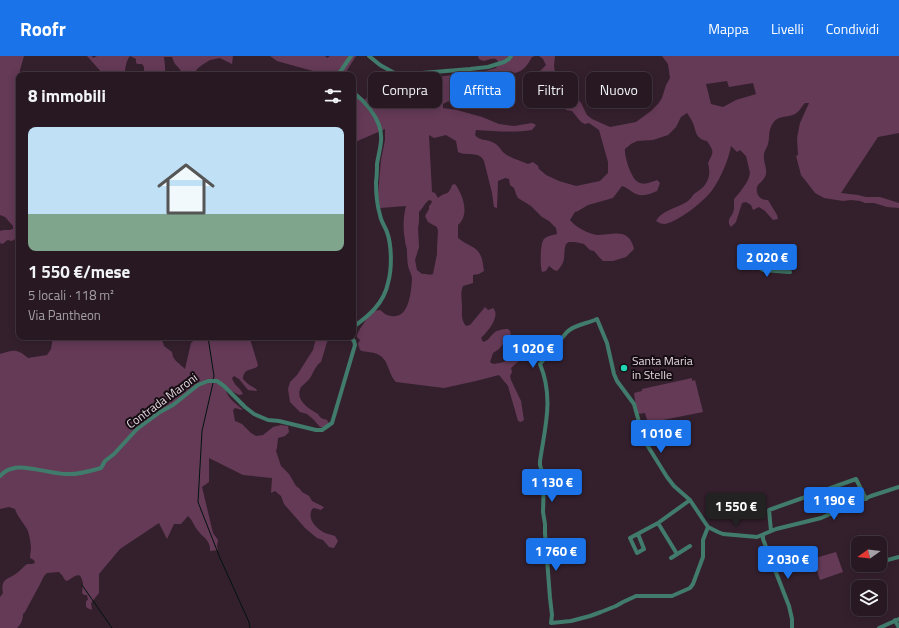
<!DOCTYPE html>
<html lang="it">
<meta charset="utf-8">
<style>
:root{--surface:#271822;--page:#2f212a;--text:#f1f3f6;--muted:#a4a0a5;--line:#433740;--accent:#1a73e8}
body{margin:0;font-family:"Titillium Web",sans-serif;background:var(--page);color:var(--text);height:100vh;display:flex;flex-direction:column;font-size:15px;white-space:nowrap}
*{box-sizing:border-box;margin:0}
p{font-size:13px;color:var(--muted)}
.icon{flex:none;width:22px;height:22px;fill:none;stroke:currentColor;stroke-width:2;stroke-linecap:round;stroke-linejoin:round}
.map{position:relative;flex:1;overflow:hidden}
.details{position:absolute;left:16px;top:16px;width:340px;height:268px;display:flex;flex-direction:column;background:var(--surface);border-radius:8px;box-shadow:0 2px 10px #0003,0 0 0 1px var(--line)}
.details>*{flex:none}
.hud{position:absolute;left:368px;top:16px;width:380px;height:36px;display:flex;gap:8px}
.needle{width:26px;rotate:256deg}
.tools{position:absolute;left:851px;top:480px;display:grid;gap:8px}
.tools a{display:grid;place-items:center;width:36px;height:36px;border-radius:8px;background:var(--surface);box-shadow:0 2px 10px #0003,0 0 0 1px var(--line);font-size:20px}
.price{position:absolute;translate:-50% -34px;padding:0 9px;border-radius:4px;background:var(--accent);color:#fff;font-size:13px;line-height:26px;filter:drop-shadow(0 1px 2px #0008)}
.price::after{content:'';position:absolute;left:50%;top:24px;width:12px;height:9px;margin-left:-6px;background:inherit;clip-path:polygon(0 0,100% 0,50% 100%)}
.price.selected{background:#222;color:#fff}
ul{padding:0;list-style:none}
li{display:grid;align-content:center;gap:8px;height:212px;padding:0 12px}
li span{display:grid;place-items:center;height:124px;border-radius:8px;color:#555}
li>.icon{margin-inline-start:auto}
span .icon{width:72px;height:72px;fill:#fffc;stroke-width:1}
li b{font-size:17px}
h2{display:flex;justify-content:space-between;align-items:center;height:48px;padding:0 12px;font-size:17px}
.chip{padding:0 14px;border-radius:8px;background:var(--surface);box-shadow:0 2px 10px #0003,0 0 0 1px var(--line);font-size:14px;line-height:36px}
.chip.selected{background:var(--accent);color:#fff}
header{display:flex;align-items:center;gap:24px;box-sizing:border-box;height:56px;padding:0 20px;background:var(--accent);color:#fff}
header strong{font-size:19px}
nav{display:flex;gap:22px;margin-inline-start:auto;font-size:14px}
.map>svg:first-child{display:block}
.green{fill:#643a57;fill-rule:evenodd}
.lines{fill:none;stroke-linecap:round;stroke-linejoin:round}
.stream{stroke:#00130d;stroke-width:1}
.minor{stroke:#417b6b;stroke-width:4}
.poi-dot{fill:#20d5b0;stroke:#160d13;stroke-width:1.5}
.labels{text-anchor:middle;stroke-width:4;stroke-linejoin:round;paint-order:stroke}
.poi-label{font-size:12px;fill:#e6d8e1;stroke:#160d13;text-anchor:start}
.street-label{font-size:12px;fill:#e6d8e1;stroke:#160d13}
</style>
<header>
<strong>Roofr</strong>
<nav><a>Mappa</a><a>Livelli</a><a>Condividi</a></nav>
</header>
<div class="map">
<svg width="899" height="572" viewBox="0 0 899 572">
<rect width="100%" height="100%" fill="#34202d"/>
<path class="green" d="M0 0H24L20 14 19 28V177L14 184 11 185 8 184 6 185 4 187 1 188 0 186V175C4 173 9 175 13 173V170L5 161 0 159Z
M87 0H92L93 2 97 0H233L232 8 220 2 210 4 202 9 197 13 194 19C181 19 185 19 177 10 174 7 174 6 172 1H164L165 10V19H144V11L142 8H138L136 7V3L130 0C125 6 126 13 124 19H104Z
M270 0H325L327 2 330 0H356L344 19H327L277 5Z
M478 0H535L532 1C528 8 524 15 515 17L510 15 506 16 500 24 487 23 482 25 480 22 481 39C468 40 454 41 443 48V52L457 54 482 61 499 68 514 70 532 67 536 69 532 74C513 77 494 75 476 74L475 79C480 85 486 83 492 86 498 88 500 93 504 97 510 102 520 104 528 108L533 106 538 110 539 113 546 119 559 125 576 130 600 125 608 117V106L599 74 589 67 585 68 581 66 572 55 566 54C562 42 547 27 537 19L540 15 546 9 543 3 539 0H555L554 10 555 16 559 24 567 29 581 47 587 59 592 63 610 71 636 66 651 55 658 48 662 42 666 29 670 22 668 8 662 0H899V77L878 81 841 137 858 139 866 141H880L899 147V152L887 151 874 147H865L860 145 851 144 843 145 824 142 815 137 805 124 801 119 796 100 798 99 797 82 800 67 809 47H805C802 50 799 56 795 58 787 62 778 59 773 67 768 74 770 81 768 88 767 92 764 95 764 99 763 106 767 111 766 118 764 127 753 127 758 139 760 143 764 144 768 144L777 159 778 163 773 164 765 155 759 151 753 154 751 149 746 146 742 147 736 166 731 171C725 163 733 161 734 153 734 150 734 146 734 143L740 136 747 126 749 121 750 117 746 100 740 94 737 96 731 90C729 103 720 123 713 133 705 145 679 165 665 168 661 168 659 167 656 165 661 155 676 152 685 147 689 145 691 142 694 138 696 136 699 135 701 133 709 126 711 117 708 107 714 95 714 96 707 85 694 82 697 75 692 65 691 63 689 60 687 57L681 61 676 71 668 79 653 84 637 85 631 88 625 93C624 100 631 122 638 126 644 130 651 126 657 124L660 127 657 135C648 139 640 142 631 135 628 133 626 131 622 130L613 142 588 149 578 155 575 156 570 164C575 171 589 178 597 179 613 179 629 171 634 193L626 201 613 205H603L599 201 594 195 590 194 584 188 575 186H569L566 188C562 199 568 204 557 215L554 214 549 210 546 215 542 216C540 210 540 187 544 183 547 180 553 179 557 178L556 172 549 165 542 161 531 150 518 142 516 138 514 132 510 129 509 123 505 122 498 125 497 152 494 151 492 137 484 105C479 94 467 101 458 96L456 85 446 79 434 82 429 79 432 136 435 137 438 142C446 135 448 141 452 129L455 128C462 137 468 154 462 164 461 166 459 168 458 169V182C462 185 465 187 469 189 482 195 482 202 484 215L479 218 473 219V227L463 230C460 237 462 243 462 251 462 258 461 264 466 270L470 269 485 251 488 254 491 253 493 252C501 260 488 275 481 282L483 286C490 284 489 281 494 277 497 274 503 273 508 273L510 275 511 278 499 293 493 297 490 306 493 308C498 307 502 307 506 305 511 302 514 297 520 295L522 302 511 312 512 316 510 320 511 324 521 345 524 364 521 366 518 365 508 330 499 319 476 325 444 332 396 326C388 318 389 304 379 299 373 295 366 297 360 294L358 288 360 284 357 281C357 275 368 261 373 256 375 255 377 254 380 254 382 255 384 258 387 259 409 267 411 237 412 223 412 218 408 213 408 209 407 203 407 198 407 193 406 190 405 187 405 184 403 174 403 161 406 150L380 152 378 138 381 104 385 84V73L353 87V34L365 44 369 39 380 44 399 25 481 16 496 12 499 7 496 3C488 1 486 8 479 3ZM727 25 729 31 753 27 756 38 736 44 723 51 711 48 706 28ZM429 144 432 145 431 148 429 150V153L425 160 428 166 437 171 438 175 437 192V198L433 218C429 220 426 217 422 218L417 214 415 204 419 191 418 172 419 166V156C423 152 424 148 429 144Z
M53 281H161L164 290 172 296 173 301 176 305 185 313 191 287 197 281H249L250 283 258 309 257 311C250 315 244 312 243 323L248 328 256 333 257 335 248 334 239 323 234 320 232 322C235 331 239 330 243 338L239 339 230 334 226 335C228 342 236 348 242 353V354L235 352 233 354 235 365 242 368 251 377 256 380 263 379 273 371 281 369 288 370 289 376 285 380 278 382 277 392 276 395 281 410 289 418 296 430 300 433 302 436 309 440 312 445 324 451 321 454 314 452 312 453C307 464 316 472 325 477 328 478 332 479 335 480L338 485 334 492 329 491 323 484 317 482 305 472 284 448 281 440 275 435 271 437 272 422 243 419 209 402V426L202 431 213 477 218 484 217 490 218 494 210 495C210 492 210 489 208 486 206 482 202 480 199 476 194 471 193 464 188 460L181 468H174L167 483 159 467 120 493 99 518V537L91 547 92 554 87 552 86 550V545L88 544 87 539H84L82 537 83 527 81 521 79 519 75 520 67 525 65 524 62 519 59 516 47 517 44 520 39 530 26 554 25 556 23 558C23 564 21 568 17 572H0V541L3 537C0 522 9 523 17 517 21 514 23 511 27 508H32L35 507 34 504 30 502C30 498 31 495 31 492 31 488 29 476 27 473 23 466 17 460 15 453L9 451 0 453V298C13 294 17 292 28 302L47 299 51 293Z
M318 281H330L328 283 321 306C315 310 314 316 310 322 308 325 304 328 301 331 294 344 309 353 318 358 320 362 323 363 327 364L329 368 325 372 320 371 314 364 307 358 300 356 290 346 288 333 290 326 297 319 313 294 315 286Z
M692 322V325L695 324 703 356 648 367 645 357 637 358 634 337 642 335V333Z
M836 496 843 516 820 524 815 508 793 513 791 509Z"/>
<g class="lines">
<path class="stream" d="M208 281 214 320 213 324
M213 327 202 375 198 446 220 502 249 566 250 572
M82 529 112 572"/>
<path class="minor" d="M369 0 380 9 398 19 470 13 488 11 504 6 509 3 511 0
M339 19 340 16 351 0
M353 36C364 45 374 55 379 69 384 82 379 95 377 108 377 114 377 120 376 126 376 137 377 149 380 159 381 166 385 170 387 176 392 190 392 213 388 227 384 247 369 260 353 271
M751 207 763 214 790 216
M0 420C3 417 6 414 11 413 26 408 50 418 67 418 78 419 90 415 101 412L105 405 114 398 137 373 160 356 173 349 198 329 208 325H217L224 330 245 351 254 358 268 364 279 365 316 374H322L332 367 355 289 354 285 350 281
M658 467 677 498
M708 471 703 484V501L693 528 690 532 672 540H636L623 546 616 550 601 556 590 560 571 565 551 567 552 559 550 542 545 477V468L543 456 544 422 540 409V405C545 371 554 342 540 308L567 276C575 268 587 268 597 263L607 287 614 318 617 325 634 348 644 384 667 421 674 430 690 444 708 471 718 476 723 478 757 481 776 473 821 462 871 440 899 431
M771 475 769 454 856 423 866 443
M638 478 644 493 637 497 630 482 658 467 690 444
M763 479V483L789 550 792 563V572
M671 502 690 490
M880 506 899 501
M861 511 869 509
M895 564 899 572
M879 572 899 563"/>
</g>
<circle class="poi-dot" cx="624" cy="312" r="4"/>
<g class="labels">
<g class="poi-label">
<text x="632" y="309">Santa Maria<tspan x="632" dy="14">in Stelle</tspan></text>
</g>
<g class="street-label">
<text transform="translate(162 345) rotate(-36)" y="4">Contrada Maroni</text>
</g>
</g>
</svg>
<div class="tools">
<a><svg class="needle" viewBox="-14 -14 28 28"><path d="M0-13l5 13h-10z" fill="#e53935"/><path d="M0 13l5-13h-10z" fill="#a4a0a5"/></svg></a>
<a><svg class="icon" aria-label="layers" viewBox="0 0 24 24"><path d="M12 4l9 5-9 5-9-5zM3 14l9 5 9-5"/></svg></a>
</div>
<b class="price" style="left:767px;top:222px">2 020 €</b>
<b class="price" style="left:533px;top:313px">1 020 €</b>
<b class="price" style="left:661px;top:398px">1 010 €</b>
<b class="price" style="left:552px;top:447px">1 130 €</b>
<b class="price" style="left:834px;top:465px">1 190 €</b>
<b class="price selected" style="left:736px;top:471px">1 550 €</b>
<b class="price" style="left:556px;top:516px">1 760 €</b>
<b class="price" style="left:788px;top:524px">2 030 €</b>
<div class="hud">
<a class="chip">Compra</a>
<a class="chip selected">Affitta</a>
<a class="chip">Filtri</a>
<a class="chip">Nuovo</a>
</div>
<section class="details">
<h2>8 immobili<svg class="icon" aria-label="filters" viewBox="0 0 24 24"><path d="M4 7h16M4 17h16"/><circle cx="9" cy="7" r="2"/><circle cx="15" cy="17" r="2"/></svg></h2>
<ul>
<li><span style="background:linear-gradient(#bfe0f5 70%,#7fa58c 0)"><svg class="icon" aria-label="home" viewBox="0 0 24 24"><path d="M3 11l9-7 9 7M6 9v11h12V9"/></svg></span><div><b>1 550 €/mese</b><p>5 locali · 118 m²</p><p>Via Pantheon</p></div></li>
</ul>
</section>
</div>
